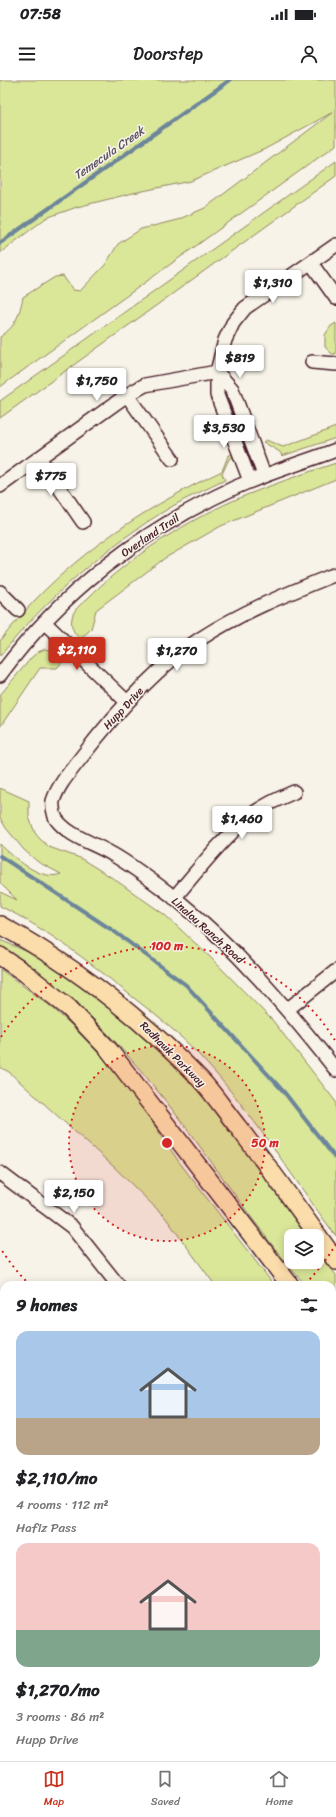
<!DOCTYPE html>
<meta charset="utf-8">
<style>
:root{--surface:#fff;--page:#f6f6f6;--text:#202124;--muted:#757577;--line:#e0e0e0;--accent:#c8321e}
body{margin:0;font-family:Sriracha,sans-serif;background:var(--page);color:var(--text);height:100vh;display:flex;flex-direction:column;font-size:15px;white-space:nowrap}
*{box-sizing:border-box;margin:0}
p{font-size:13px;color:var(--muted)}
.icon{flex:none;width:22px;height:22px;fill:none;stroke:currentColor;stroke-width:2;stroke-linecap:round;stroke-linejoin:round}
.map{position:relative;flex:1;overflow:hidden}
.side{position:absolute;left:0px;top:1201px;width:336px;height:480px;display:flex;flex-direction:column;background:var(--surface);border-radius:12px 12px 0 0;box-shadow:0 2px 10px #0003}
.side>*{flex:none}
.tools{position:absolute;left:284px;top:1149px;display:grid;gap:8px}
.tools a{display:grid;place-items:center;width:40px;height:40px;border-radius:8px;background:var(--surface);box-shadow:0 2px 10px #0003;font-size:20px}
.price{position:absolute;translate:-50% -34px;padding:0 9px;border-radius:4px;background:#fff;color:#222;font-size:13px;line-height:26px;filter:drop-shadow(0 1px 2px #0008)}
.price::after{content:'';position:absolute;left:50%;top:24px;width:12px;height:9px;margin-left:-6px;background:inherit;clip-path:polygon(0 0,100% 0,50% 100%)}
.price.current{background:var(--accent);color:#fff}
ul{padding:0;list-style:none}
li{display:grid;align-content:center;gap:8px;height:212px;padding:0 16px}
li span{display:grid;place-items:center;height:124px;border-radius:12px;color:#555}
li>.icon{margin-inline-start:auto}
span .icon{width:72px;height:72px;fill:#fffc;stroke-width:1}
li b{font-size:17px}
h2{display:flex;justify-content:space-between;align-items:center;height:48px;padding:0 16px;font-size:17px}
.status{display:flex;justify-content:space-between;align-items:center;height:28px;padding:0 20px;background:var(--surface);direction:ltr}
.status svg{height:11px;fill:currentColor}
header{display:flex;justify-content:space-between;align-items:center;height:52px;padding:0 16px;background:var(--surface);font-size:18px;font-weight:600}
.tab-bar{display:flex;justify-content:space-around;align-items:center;height:56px;border-top:1px solid var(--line);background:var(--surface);font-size:11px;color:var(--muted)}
.tab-bar a{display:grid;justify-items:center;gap:2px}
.tab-bar .current{color:var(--accent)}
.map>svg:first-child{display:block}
.green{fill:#dae799;stroke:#928362}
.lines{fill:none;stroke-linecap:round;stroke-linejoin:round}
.stream{stroke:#6c859a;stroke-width:4}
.minor-casing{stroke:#4a1f2b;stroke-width:16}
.major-casing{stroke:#4a1f2b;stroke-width:20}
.minor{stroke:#f7f3e8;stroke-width:13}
.major{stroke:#fbddab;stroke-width:17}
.ring{fill:none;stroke:#d62828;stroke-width:2;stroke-dasharray:2 4}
.labels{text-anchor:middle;stroke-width:3;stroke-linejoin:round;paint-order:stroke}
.street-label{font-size:11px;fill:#4a1f2b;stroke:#f7f3e8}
.water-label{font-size:12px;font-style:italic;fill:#5b5262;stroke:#f7f3e8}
.centre{fill:#d62828;stroke:#f7f3e8;stroke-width:2}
.ring-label{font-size:12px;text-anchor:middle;font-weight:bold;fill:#d62828;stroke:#f7f3e8;stroke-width:3;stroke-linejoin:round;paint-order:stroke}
</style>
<div class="status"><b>07:58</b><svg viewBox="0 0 49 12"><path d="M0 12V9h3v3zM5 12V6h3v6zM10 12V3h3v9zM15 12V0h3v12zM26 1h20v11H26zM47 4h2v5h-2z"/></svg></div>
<header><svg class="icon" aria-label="menu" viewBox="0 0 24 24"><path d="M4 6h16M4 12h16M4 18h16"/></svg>Doorstep<svg class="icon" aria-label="person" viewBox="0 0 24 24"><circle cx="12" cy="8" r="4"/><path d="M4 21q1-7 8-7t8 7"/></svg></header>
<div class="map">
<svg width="336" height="1681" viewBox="0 0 336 1681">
<rect width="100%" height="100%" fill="#f7f3e8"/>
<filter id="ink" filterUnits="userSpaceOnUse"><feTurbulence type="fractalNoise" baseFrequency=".025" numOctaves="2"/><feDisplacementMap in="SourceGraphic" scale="8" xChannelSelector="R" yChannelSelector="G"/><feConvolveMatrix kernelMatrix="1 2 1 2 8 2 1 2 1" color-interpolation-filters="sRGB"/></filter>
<g filter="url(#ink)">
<path class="green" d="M0 0H336V65L0 307V257C16 246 19 236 23 217L55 197 63 196 73 210 80 211 105 185 118 164 141 149 177 140 205 128 333 32 265 69 191 101 133 113 77 127 46 138 0 173Z
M336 81V96L0 338V321Z
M336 243V274H332L325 267V255L331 246Z
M336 347V358L282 376 280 372 263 362 266 360 283 367Z
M232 374 233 377 229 379 222 394 225 400C207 409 188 417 171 427 105 467 49 516 0 576V561C11 547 23 533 35 520 88 465 154 423 222 391L228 376Z
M336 383V399L221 446 165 478 96 530 91 549 80 559C74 553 70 547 72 538 73 530 81 524 87 519 127 478 191 438 244 416 274 404 305 393 336 383Z
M45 569 53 571 64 580 57 588H40L0 647V615L32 577 38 572Z
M0 708 29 721V737L35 753 40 759 49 767 80 778 114 799 165 835 210 877 273 941 336 1022V1156C291 1096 252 1031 201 977 178 952 152 932 125 911 86 879 45 848 0 826V812L17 820 0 803V764C13 777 41 802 61 794L38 782 24 770 6 748 0 738Z
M0 860 42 878 83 905 133 945 201 1012 308 1156H291V1182H317V1168L336 1195V1232L332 1229V1205H306L292 1190C233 1118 184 1036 120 967 86 929 44 893 0 866Z
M0 889 49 925 81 953 117 989 179 1082 274 1205H215L165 1137 115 1088 9 992 0 987Z
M332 1262 336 1265V1635L332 1637Z
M198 1677H226L228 1681H186Z
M299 1677H324L323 1681H299Z"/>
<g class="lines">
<path class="stream" d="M0 163 230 0
M0 776 115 852 186 905 284 1012 336 1079"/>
<defs>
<path id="minor" d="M311 183 336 218
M312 282 336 284
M217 292 232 309 264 395
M127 315 172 379
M39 378 83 442
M250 401 217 315V292L225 260 233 243 245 228 336 165
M0 406 127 315 145 305 217 292
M336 494C289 513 243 531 200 559 154 588 113 636 80 679 70 692 58 705 53 721 52 725 54 735 56 739 69 757 94 763 112 774 133 786 155 803 175 818 236 868 287 928 336 990
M0 512 18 530
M44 542 127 622
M0 595C60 513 142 450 234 408 267 393 302 383 336 370
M174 818C198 790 221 760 249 737 262 726 278 719 294 712
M288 929 336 891
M0 1093 72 1147 118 1205
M0 1364 4 1360
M332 1662 336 1663
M102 1677 104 1681
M148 1681 159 1677"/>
<path id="major" d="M0 845C75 886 141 938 200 999 214 1014 225 1031 238 1047 272 1091 304 1136 336 1181
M0 876 25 893 69 928 109 970 290 1205
M332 1241 336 1245"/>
</defs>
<use href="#minor" class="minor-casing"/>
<use href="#major" class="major-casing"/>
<use href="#minor" class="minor"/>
<use href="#major" class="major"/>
</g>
</g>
<circle cx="167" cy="1063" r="98" fill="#d62828" fill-opacity=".12"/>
<g class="ring">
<circle cx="167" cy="1063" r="98"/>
<path d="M336 1164A197 197 0 0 1 304 1205M30 1205A197 197 0 0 1 1 1169M1 957A197 197 0 0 1 336 962"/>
</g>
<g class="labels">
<g class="street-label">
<text transform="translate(150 455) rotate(-34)" y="4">Overland Trail</text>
<text transform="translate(123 628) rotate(-47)" y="4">Hupp Drive</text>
<text transform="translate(208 850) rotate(42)" y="4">Linalou Ranch Road</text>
<text transform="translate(173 974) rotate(45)" y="4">Redhawk Parkway</text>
</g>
<g class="water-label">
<text transform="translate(109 73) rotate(-35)" y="4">Temecula Creek</text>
</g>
</g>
<circle cx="167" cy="1063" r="6" class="centre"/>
<g class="ring-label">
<text x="167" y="870">100 m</text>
<text x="265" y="1067">50 m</text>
</g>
</svg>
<div class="tools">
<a><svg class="icon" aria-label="layers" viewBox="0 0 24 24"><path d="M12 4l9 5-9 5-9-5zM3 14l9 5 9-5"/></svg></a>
</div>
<b class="price" style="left:273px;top:224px">$1,310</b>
<b class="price" style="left:240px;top:299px">$819</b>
<b class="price" style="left:97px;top:322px">$1,750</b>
<b class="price" style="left:224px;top:369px">$3,530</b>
<b class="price" style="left:51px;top:417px">$775</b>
<b class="price current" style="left:77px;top:591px">$2,110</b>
<b class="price" style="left:177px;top:592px">$1,270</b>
<b class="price" style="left:242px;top:760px">$1,460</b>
<b class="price" style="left:74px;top:1134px">$2,150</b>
<section class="side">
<h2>9 homes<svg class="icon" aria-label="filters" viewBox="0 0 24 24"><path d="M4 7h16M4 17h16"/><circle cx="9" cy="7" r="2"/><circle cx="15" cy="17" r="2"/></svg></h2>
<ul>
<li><span style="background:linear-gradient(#a9c7e8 70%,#b9a48a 0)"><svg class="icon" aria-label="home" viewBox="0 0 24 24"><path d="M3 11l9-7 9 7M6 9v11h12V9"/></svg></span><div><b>$2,110/mo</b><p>4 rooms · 112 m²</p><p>Hafiz Pass</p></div></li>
<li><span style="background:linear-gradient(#f6c9c9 70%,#7fa58c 0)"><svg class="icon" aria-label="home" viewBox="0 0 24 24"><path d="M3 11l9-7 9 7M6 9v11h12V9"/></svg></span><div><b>$1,270/mo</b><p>3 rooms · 86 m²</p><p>Hupp Drive</p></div></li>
</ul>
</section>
</div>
<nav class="tab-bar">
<a class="current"><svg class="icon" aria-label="map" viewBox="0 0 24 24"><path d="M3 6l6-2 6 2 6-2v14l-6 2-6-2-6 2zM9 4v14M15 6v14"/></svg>Map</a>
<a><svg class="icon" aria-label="saved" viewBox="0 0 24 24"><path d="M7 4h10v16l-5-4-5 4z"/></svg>Saved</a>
<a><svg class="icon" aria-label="home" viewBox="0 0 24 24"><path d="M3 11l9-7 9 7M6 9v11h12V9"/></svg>Home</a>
</nav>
